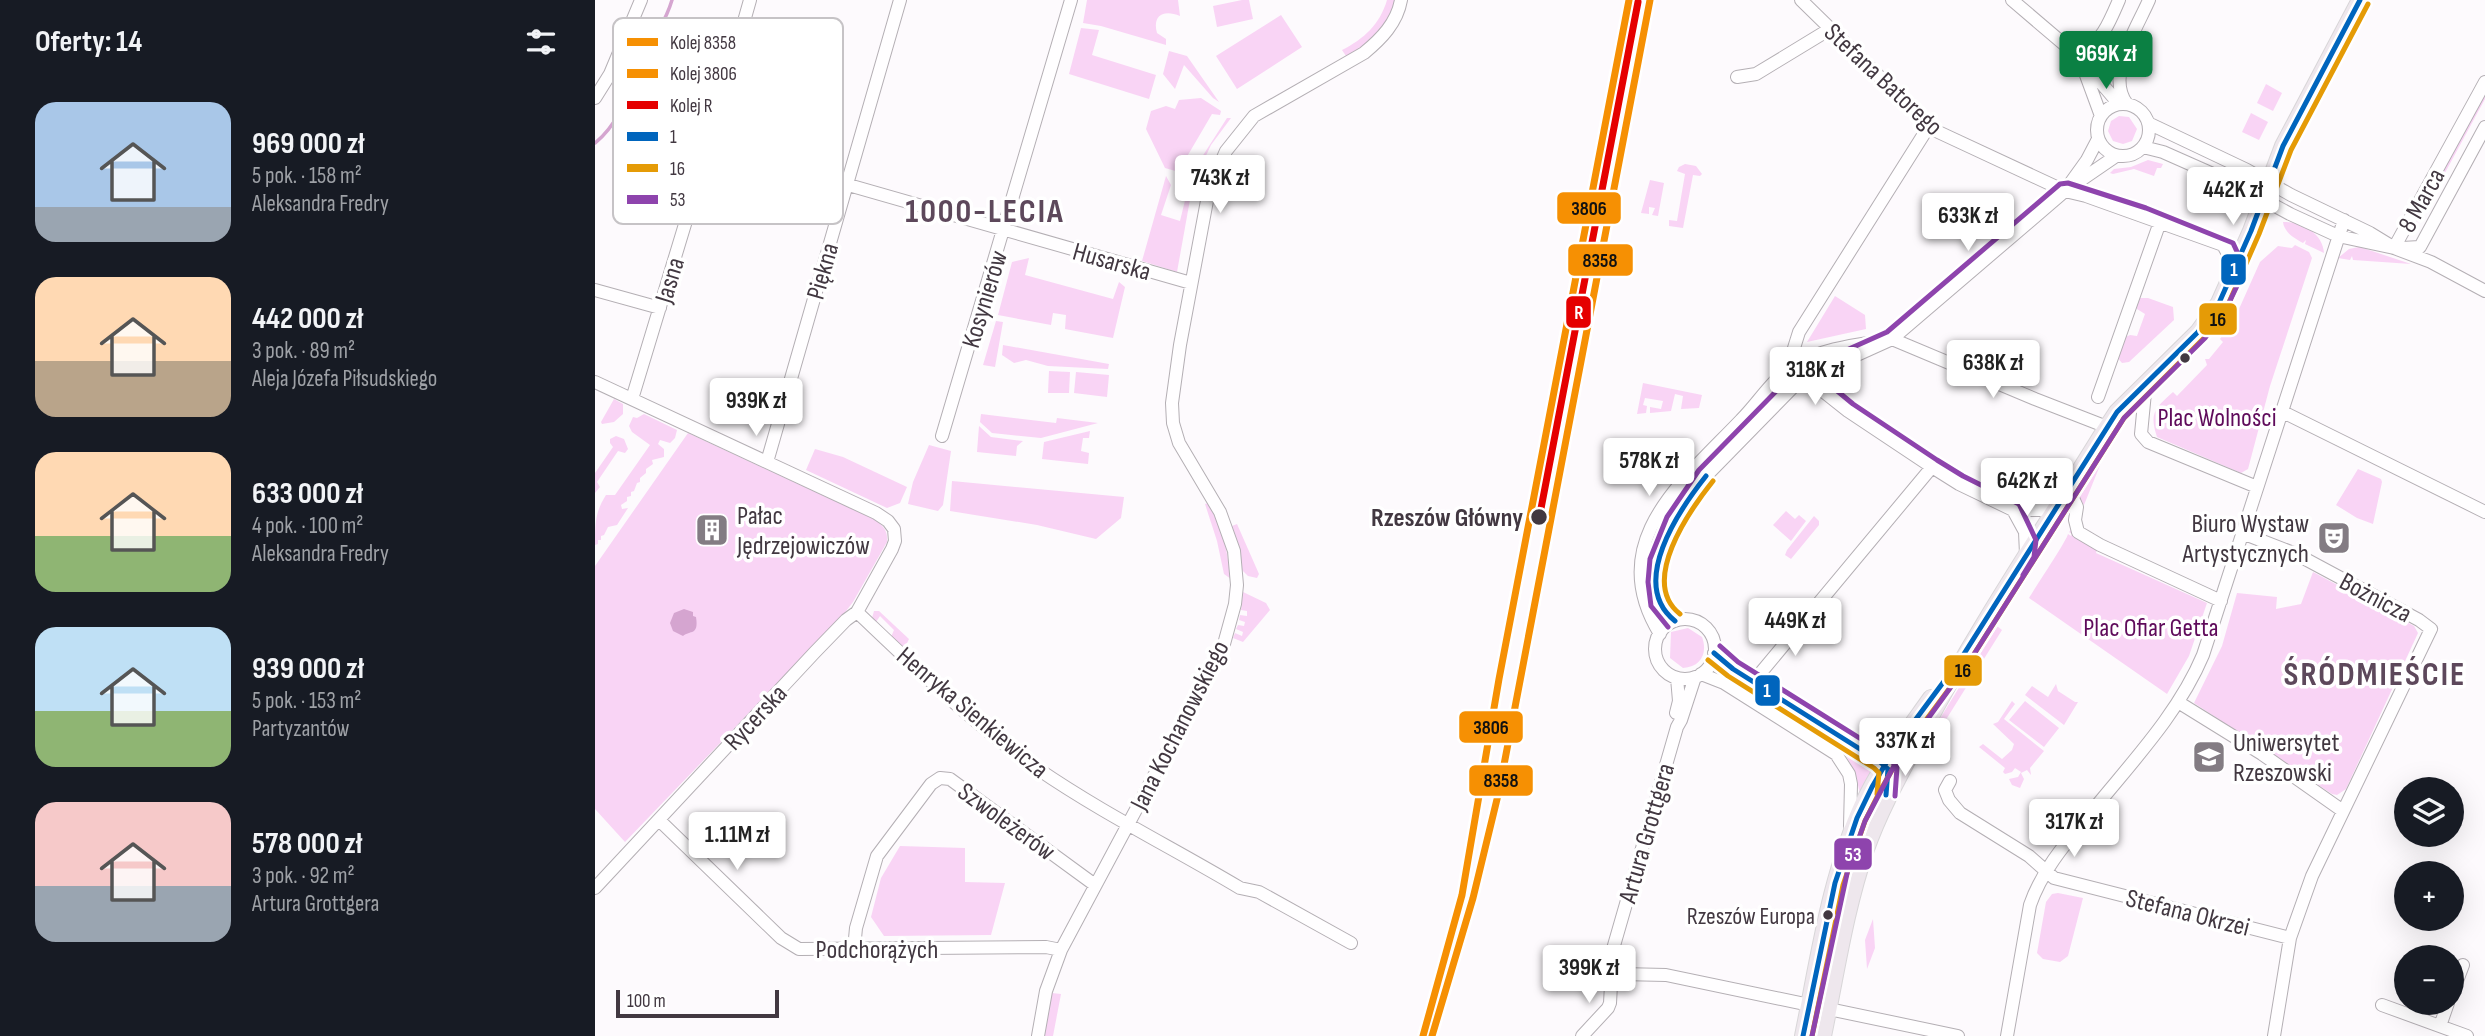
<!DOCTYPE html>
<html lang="pl">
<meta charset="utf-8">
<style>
:root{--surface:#171b24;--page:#242831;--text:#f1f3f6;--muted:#9ea1a6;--accent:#0b8043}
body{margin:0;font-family:"Sofia Sans Condensed",sans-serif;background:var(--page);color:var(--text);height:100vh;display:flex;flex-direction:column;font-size:26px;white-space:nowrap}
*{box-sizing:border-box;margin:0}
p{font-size:23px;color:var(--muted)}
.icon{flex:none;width:38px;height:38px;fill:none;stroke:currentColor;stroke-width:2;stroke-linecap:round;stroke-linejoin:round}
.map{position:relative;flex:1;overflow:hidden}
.side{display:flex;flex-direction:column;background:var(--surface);width:595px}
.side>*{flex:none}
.tools{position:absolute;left:1799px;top:777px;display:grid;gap:14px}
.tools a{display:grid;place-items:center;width:70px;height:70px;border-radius:50%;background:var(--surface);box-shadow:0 7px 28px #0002;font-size:35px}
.scale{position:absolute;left:21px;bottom:18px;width:163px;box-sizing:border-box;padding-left:7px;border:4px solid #423841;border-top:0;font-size:19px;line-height:24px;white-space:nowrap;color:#423841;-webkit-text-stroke:5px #fff;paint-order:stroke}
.price{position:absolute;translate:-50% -60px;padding:0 16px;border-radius:7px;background:#fff;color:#222;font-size:23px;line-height:46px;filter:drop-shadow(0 2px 4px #0008)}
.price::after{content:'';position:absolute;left:50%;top:42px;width:21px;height:16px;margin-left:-10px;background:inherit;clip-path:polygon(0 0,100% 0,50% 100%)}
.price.on{background:var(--accent);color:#fff}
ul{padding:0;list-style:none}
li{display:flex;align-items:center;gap:21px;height:175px;padding:0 35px}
li span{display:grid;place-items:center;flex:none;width:196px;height:140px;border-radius:21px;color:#555}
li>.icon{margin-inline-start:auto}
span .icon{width:84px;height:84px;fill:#fffc;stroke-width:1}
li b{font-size:30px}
h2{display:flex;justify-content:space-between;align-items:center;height:84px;padding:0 35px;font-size:30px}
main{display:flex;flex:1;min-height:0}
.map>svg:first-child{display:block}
.green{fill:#f9d4f5}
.water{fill:#d5a5d0}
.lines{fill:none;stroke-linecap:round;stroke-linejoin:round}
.stream{stroke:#d5a5d0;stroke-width:3.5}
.minor-casing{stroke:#b4afb4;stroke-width:14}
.major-casing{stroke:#d8d6d8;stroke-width:18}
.minor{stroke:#fffeff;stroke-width:12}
.major{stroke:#eee7ed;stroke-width:16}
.bus-1-casing{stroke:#fff;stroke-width:10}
.bus-2-casing{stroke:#fff;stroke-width:10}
.bus-3-casing{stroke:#fff;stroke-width:10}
.bus-1{stroke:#0065bd;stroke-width:5}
.bus-2{stroke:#e59b06;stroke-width:5}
.bus-3{stroke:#8e44ad;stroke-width:5}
.rail-1-casing{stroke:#fff;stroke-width:12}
.rail-2-casing{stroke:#fff;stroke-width:12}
.rail-3-casing{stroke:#fff;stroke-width:12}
.rail-1{stroke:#f69003;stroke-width:7}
.rail-2{stroke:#f69003;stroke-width:7}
.rail-3{stroke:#e50000;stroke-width:7}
.bus-dot{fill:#423841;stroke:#fff;stroke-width:2.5}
.labels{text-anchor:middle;stroke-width:7;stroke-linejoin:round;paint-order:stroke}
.bus-label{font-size:24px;fill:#423841;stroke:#fff;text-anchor:end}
.street-label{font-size:26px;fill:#423841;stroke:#fff}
.park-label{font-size:26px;fill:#5f0b5b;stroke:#fff}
.poi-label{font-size:26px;fill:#423841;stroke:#fff;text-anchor:start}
.stop-label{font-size:26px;font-weight:bold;fill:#423841;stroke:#fff;text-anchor:end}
.district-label{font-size:33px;font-weight:bold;letter-spacing:2px;fill:#5d485b;stroke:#fff}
.key{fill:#fff;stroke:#c6c3c6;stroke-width:2}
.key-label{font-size:19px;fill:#423841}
.line-badge{stroke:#fff;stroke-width:2.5}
.badge-label{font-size:19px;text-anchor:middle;font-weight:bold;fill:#fff}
.pale-badge-label{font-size:19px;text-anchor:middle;font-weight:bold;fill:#111}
</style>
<main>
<section class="side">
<h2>Oferty: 14<svg class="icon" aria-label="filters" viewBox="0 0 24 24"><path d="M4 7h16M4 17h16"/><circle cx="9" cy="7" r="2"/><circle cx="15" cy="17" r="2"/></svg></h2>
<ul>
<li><span style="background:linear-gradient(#a9c7e8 75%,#9aa5b1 0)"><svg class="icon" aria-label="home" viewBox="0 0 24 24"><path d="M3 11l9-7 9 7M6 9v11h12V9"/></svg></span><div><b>969 000 zł</b><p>5 pok. · 158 m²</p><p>Aleksandra Fredry</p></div></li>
<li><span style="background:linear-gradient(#ffd9b3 60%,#b9a48a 0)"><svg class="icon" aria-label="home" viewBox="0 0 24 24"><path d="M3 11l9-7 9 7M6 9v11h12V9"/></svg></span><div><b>442 000 zł</b><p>3 pok. · 89 m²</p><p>Aleja Józefa Piłsudskiego</p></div></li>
<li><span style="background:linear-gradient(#ffd9b3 60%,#8fb573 0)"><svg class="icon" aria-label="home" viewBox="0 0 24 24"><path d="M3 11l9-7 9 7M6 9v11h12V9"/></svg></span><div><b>633 000 zł</b><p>4 pok. · 100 m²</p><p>Aleksandra Fredry</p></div></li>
<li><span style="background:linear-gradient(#bfe0f5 60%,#8fb573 0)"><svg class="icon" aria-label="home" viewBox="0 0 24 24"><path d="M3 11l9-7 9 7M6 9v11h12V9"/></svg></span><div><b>939 000 zł</b><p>5 pok. · 153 m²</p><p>Partyzantów</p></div></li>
<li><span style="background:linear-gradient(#f6c9c9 60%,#9aa5b1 0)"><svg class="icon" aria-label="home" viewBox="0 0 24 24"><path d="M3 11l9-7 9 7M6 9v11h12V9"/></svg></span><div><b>578 000 zł</b><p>3 pok. · 92 m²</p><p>Artura Grottgera</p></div></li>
</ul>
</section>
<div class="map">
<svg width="1890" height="1036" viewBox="0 0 1890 1036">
<rect width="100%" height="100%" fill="#fdfafd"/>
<path class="green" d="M492 0H583L585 16C569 9 557 15 562 33L571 39V45L506 26 488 23Z
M647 0H654L658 19 622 27 618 6Z
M792 0H800C795 26 774 45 751 56L747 50C769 39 785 24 792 0Z
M686 15 707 47 642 89 621 56Z
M486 28 504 30 497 55 561 75 554 99 474 74Z
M574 51 592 56 624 102 618 98 589 65 580 89 568 74Z
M1671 84 1687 93 1678 111 1662 103Z
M1890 89V99L1819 230 1814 228Z
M606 98 626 111 625 115 617 114 590 160H605L632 118H636L616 145 601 177 570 168 551 129 556 111 571 106 580 109 584 100Z
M1656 113 1673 122 1664 140 1647 132Z
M1524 116 1534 117 1542 129 1537 141 1528 144 1518 141 1513 131 1516 121Z
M1553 160 1568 164 1566 168H1562L1559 176 1539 169 1518 174 1515 173 1519 169 1536 167Z
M1090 164 1101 166 1107 174 1105 176 1098 175 1088 228 1074 226V220L1082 221 1090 174 1082 171 1084 167Z
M571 176 576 185 566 215 585 221 593 188 586 185 587 180 598 183 582 272 547 261Z
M1055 180 1069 183 1063 216 1057 215 1060 208 1054 207V214L1046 213Z
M1688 222C1706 221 1728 233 1729 253L1710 244 1711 240 1708 243C1699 238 1689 232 1688 222Z
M1700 245 1714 252 1717 258 1675 386 1653 469 1646 473 1562 437C1554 413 1560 408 1578 392L1582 396 1612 365 1610 359H1614L1628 342 1625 339 1644 309 1665 262 1683 246 1697 248Z
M1764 247 1768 248 1816 264 1758 260 1757 256 1755 260 1743 258 1754 249Z
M434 258 430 275 518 299 524 282 530 287 518 338 470 329 471 315 458 313 456 325 403 315 417 262Z
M1240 296 1270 315 1271 329 1212 342Z
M1542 298H1553L1578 307 1579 320 1534 362 1527 363 1521 356 1528 338 1535 335 1542 336 1550 314 1542 309Z
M401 321 408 322 400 367 388 365Z
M408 345 514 364 513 369 453 366 431 360 419 363 407 355Z
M454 371 475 372 474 393H453Z
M481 372 514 375 512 397 479 393Z
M1048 383 1107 395 1104 408 1086 409 1088 396 1080 394 1076 411 1055 413V407L1066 409 1068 401 1050 398 1048 405 1052 406 1051 413 1042 414Z
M19 399 28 404V414L19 422 7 424 6 422Z
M49 414 82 430 80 438 75 443 65 440 63 444 69 449V457L57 460 58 464 51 469V473L45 478V482L42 483 39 491 36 492V496L32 497V501L26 505 27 509 33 508 22 525 13 527 9 535 6 536V540H3V544L0 545C0 524 0 512 11 495H20L55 445 37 432 34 426 38 417 42 418Z
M386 414 461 423 462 418 503 423 446 438 397 433 385 422Z
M384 426 396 437 428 441 422 446 421 456 382 452Z
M495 431 494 438H488L486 451 494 453 493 464 447 459 449 442Z
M93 433 281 520C289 527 293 531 292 542L258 602 248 615 30 842 0 809V566Z
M21 436 29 439 33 449 30 453 23 451 2 482 5 487 0 493V473L18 447 15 443V439Z
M334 445 356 451 348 505 343 511 313 504 318 482Z
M1512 448 1489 505 1482 498 1483 494Z
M220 449 248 457 312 487 305 503 292 508 211 470Z
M1108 467 1073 519 1059 554 1056 576H1050C1057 530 1076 500 1108 467Z
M1763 469 1786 479 1787 482 1778 524 1762 518 1741 505Z
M357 481 529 497 526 518 501 539 442 525 355 511Z
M613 503 629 536 636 579 629 574 622 541 610 504Z
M1191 511 1200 519 1204 515 1211 521 1196 541 1178 525Z
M1219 516 1224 521V525L1196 559 1190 555 1192 550Z
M642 524 664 574 662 578 653 576 647 570 637 526Z
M1478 528 1502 548 1501 553 1612 603 1594 656 1572 694 1434 598C1440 588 1472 540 1473 534L1476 536 1477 534 1474 532Z
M1718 572 1819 626 1823 633 1751 789 1742 795 1737 794 1599 703 1627 646 1642 593 1682 597 1681 609 1706 604Z
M648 592 671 603 675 610 648 642 638 638 640 633 647 636 648 632 641 629 643 625 649 626 650 622 644 620 645 615 652 616V611L646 610Z
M279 611H284L314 639 309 649 296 637 299 630 285 616 281 622 277 618Z
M1402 626 1407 630 1342 734 1339 735 1336 733Z
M1093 628 1107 637C1113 653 1106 667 1088 668L1075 658 1076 632Z
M1137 674 1242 742 1240 745 1134 679Z
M1461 684 1463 691 1480 702H1483L1469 725 1430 695 1437 686 1453 697Z
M1417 701 1420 704 1409 719 1449 751 1435 768 1436 775 1432 770 1426 773 1429 779 1425 788 1417 785 1414 779 1423 777 1426 772 1420 768 1417 772 1410 774 1408 772 1410 768 1384 747 1388 744 1407 759 1417 750 1419 744 1398 724 1403 722Z
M1430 701 1464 728 1449 747 1414 720Z
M1251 747 1269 758 1278 770 1265 794 1260 772 1249 752Z
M305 846 370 848V882L410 883 396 935 289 936 276 917 286 878Z
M1463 893 1488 898 1473 956 1465 962 1448 959 1442 953 1451 902 1457 894Z
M1278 919 1280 948 1272 969 1270 940Z
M457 993 466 994 458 1036H449Z"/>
<path class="water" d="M89 609 98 612V616L101 617C104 636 95 630 88 636L78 631 75 623 79 613Z"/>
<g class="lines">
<path class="stream" d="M0 143C25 124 39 82 52 54 60 35 71 21 77 0"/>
<defs>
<path id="minor" d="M1206 0 1339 130 1470 191 1491 196 1628 245 1641 268
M1417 0 1484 57 1524 104
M1484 57C1507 40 1513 26 1524 0
M1488 67 1506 116
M1142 77 1161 74 1235 29
M0 98 15 74 46 0
M1502 130a26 26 0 1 1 52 0a26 26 0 1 1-52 0Z
M1532 104C1510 76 1542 28 1554 0
M1553 123 1652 170 1696 195 1775 233 1793 244
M1334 126 1204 332 1199 348 1203 363 1219 384 1253 411 1337 467 1364 484 1418 510H1446L1464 501
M114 145 596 283
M1548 147 1568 152 1638 183 1695 214 1743 236 1799 248 1836 262 1890 291
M1474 185 1492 160 1503 139
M1799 248 1890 82
M1807 248 1825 247 1890 127
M0 290 65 308
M1297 339 1440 399 1512 427
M0 382 281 513 293 521 299 529 300 541 297 549 262 612 251 620 220 652 0 888
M1551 382 1546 434 1553 442 1662 487
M1503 397 1565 222
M37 399 114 145 155 0
M1686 411 1890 512
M347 436 476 0
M172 462 305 0
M1473 487 1482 507 1480 520 1483 532 1505 545 1626 601
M1418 510 1430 532 1431 554
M1647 533 1701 554 1824 620 1836 629 1717 876 1695 938 1679 1036
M262 612C320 667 377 723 443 769 507 813 578 848 645 888L664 892 756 943
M1060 649a30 30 0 1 1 60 0a30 30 0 1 1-60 0Z
M1080 621 1065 604 1062 582 1064 561 1080 521 1111 476 1204 381 1297 339 1470 191 1521 156
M1065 634C1008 542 1088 481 1146 420 1165 401 1178 377 1202 364 1226 350 1253 346 1279 342
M1119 653 1138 669 1284 761 1293 769 1291 796
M1106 674 1129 683 1241 754 1254 774 1256 784 1255 826
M1158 682 1337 467
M1583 702 1667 754 1748 811
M1081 713 1084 701 1082 678
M1355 781 1350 790 1354 800 1365 813 1434 856 1459 878 1695 938
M64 820 186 938 204 949 451 947 466 950
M259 949 261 928 282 856 336 784 345 778 355 779 500 885
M1016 980 1026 974 1071 975 1363 1036
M1857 994 1868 965
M1787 1005 1872 1036
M1845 1026 1853 1003
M443 1036 451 991 466 950 623 656 629 644 640 604 642 585 639 551 625 512 584 443 578 423 577 403 585 345 614 190 631 151 659 116 769 53C786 39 802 23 806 0
M987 1036 1013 1008 1015 1003 1018 949 1082 727 1086 720 1100 677
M1412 1036 1435 905C1446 873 1468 846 1490 820 1531 768 1582 717 1608 655L1749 220"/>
<path id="major" d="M1208 1036C1224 958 1235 875 1269 802 1287 764 1312 732 1336 698
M1228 1036C1241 974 1250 910 1271 849 1286 807 1308 769 1329 729 1382 629 1445 535 1505 438L1522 412 1603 332 1624 303 1656 231 1688 146 1765 0"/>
</defs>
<use href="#minor" class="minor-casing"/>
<use href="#major" class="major-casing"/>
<use href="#minor" class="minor"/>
<use href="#major" class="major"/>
<defs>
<path id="bus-1" d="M1080 621C1033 584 1084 510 1111 476
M1119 653 1138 669 1284 761 1293 769 1291 795
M1208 1036 1240 883 1262 818 1277 787 1301 746 1367 657 1522 412 1603 332 1624 303 1656 231 1688 146 1765 0"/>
<path id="bus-2" d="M1085 614C1044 582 1094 511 1118 481
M1113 660 1133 676 1279 768 1284 773 1282 794
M1217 1036 1248 885 1270 821 1285 791 1308 751 1374 662 1529 418 1609 338 1632 307 1664 234 1696 150 1773 4"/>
<path id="bus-3" d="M1217 370 1258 404 1342 460 1368 476 1424 504 1441 540 1439 557 1428 575
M1073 627 1056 606 1053 582 1055 559 1072 517 1104 470 1198 374 1292 332 1465 184 1473 183 1551 208 1638 243 1650 269 1632 307 1610 338 1529 418 1374 662 1300 764 1270 821 1253 869 1217 1036
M1125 646 1143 662 1290 754 1302 767 1300 796"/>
</defs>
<use href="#bus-1" class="bus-1-casing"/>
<use href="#bus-2" class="bus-2-casing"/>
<use href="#bus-3" class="bus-3-casing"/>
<use href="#bus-1" class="bus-1"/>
<use href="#bus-2" class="bus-2"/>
<use href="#bus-3" class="bus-3"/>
<defs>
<path id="rail-1" d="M837 1036 878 898 904 791 1055 0"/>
<path id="rail-2" d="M828 1036 867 895 904 679 1034 0"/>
<path id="rail-3" d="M944 519 1043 2"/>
</defs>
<use href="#rail-1" class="rail-1-casing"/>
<use href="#rail-2" class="rail-2-casing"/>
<use href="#rail-3" class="rail-3-casing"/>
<use href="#rail-1" class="rail-1"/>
<use href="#rail-2" class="rail-2"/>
<use href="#rail-3" class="rail-3"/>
</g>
<defs>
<symbol id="building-square" viewBox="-11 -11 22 22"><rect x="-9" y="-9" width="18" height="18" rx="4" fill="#837c83" stroke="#fff"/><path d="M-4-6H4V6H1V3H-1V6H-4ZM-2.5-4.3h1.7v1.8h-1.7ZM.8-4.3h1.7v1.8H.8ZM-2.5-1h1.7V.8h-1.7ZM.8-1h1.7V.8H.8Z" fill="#fff"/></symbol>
<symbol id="theatre-square" viewBox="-11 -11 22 22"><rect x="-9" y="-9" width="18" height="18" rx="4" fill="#837c83" stroke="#fff"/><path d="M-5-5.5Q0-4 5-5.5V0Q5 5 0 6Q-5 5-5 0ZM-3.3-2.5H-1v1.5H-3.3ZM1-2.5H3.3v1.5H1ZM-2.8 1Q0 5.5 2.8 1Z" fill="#fff"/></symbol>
<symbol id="university-square" viewBox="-11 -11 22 22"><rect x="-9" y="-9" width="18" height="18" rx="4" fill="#837c83" stroke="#fff"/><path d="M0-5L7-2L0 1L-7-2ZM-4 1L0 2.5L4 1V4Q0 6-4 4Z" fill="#fff"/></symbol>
</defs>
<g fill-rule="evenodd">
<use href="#building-square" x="98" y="511" width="38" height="38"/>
<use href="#theatre-square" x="1720" y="519" width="38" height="38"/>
<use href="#university-square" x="1595" y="738" width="38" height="38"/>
</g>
<g class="bus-dot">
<circle cx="1590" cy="358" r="6"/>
<circle cx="944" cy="517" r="9"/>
<circle cx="1233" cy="915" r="6"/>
</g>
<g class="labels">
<g class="bus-label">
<text x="1220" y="924">Rzeszów Europa</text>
</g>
<g class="street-label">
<text transform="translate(1289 79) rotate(43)" y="9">Stefana Batorego</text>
<text transform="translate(1826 200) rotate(-61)" y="9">8 Marca</text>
<text transform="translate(517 261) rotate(16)" y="9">Husarska</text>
<text transform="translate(227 271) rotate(-74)" y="9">Piękna</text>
<text transform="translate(74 280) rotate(-73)" y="9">Jasna</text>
<text transform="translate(389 299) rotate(-73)" y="9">Kosynierów</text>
<text transform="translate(1781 597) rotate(28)" y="9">Bożnicza</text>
<text transform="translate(378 712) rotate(40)" y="9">Henryka Sienkiewicza</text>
<text transform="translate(160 717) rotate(-47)" y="9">Rycerska</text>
<text transform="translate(584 725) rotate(-63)" y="9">Jana Kochanowskiego</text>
<text transform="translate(412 821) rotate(36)" y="9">Szwoleżerów</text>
<text transform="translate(1051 833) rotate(-74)" y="9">Artura Grottgera</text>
<text transform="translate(1593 912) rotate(14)" y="9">Stefana Okrzei</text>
<text x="282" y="958">Podchorążych</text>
</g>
<g class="park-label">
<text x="1622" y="426">Plac Wolności</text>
<text x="1556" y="636">Plac Ofiar Getta</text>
</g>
<g class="poi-label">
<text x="142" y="524">Pałac<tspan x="142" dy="30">Jędrzejowiczów</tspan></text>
<text x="1714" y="532" text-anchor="end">Biuro Wystaw<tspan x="1714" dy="30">Artystycznych</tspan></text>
<text x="1638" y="751">Uniwersytet<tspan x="1638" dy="30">Rzeszowski</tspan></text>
</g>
<g class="stop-label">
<text x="928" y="526">Rzeszów Główny</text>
</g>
<g class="district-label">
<text x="390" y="222">1000-LECIA</text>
<text x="1780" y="685">ŚRÓDMIEŚCIE</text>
</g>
</g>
<rect x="18" y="18" width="230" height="206" rx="10" class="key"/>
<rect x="32" y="38" width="31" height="8" fill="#f69003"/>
<rect x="32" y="69" width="31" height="9" fill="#f69003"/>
<rect x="32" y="101" width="31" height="8" fill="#e50000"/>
<rect x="32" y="132" width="31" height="9" fill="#0065bd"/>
<rect x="32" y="164" width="31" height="8" fill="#e59b06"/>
<rect x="32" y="195" width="31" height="9" fill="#8e44ad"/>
<g class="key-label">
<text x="75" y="49">Kolej 8358</text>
<text x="75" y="80">Kolej 3806</text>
<text x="75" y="112">Kolej R</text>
<text x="75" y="143">1</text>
<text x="75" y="175">16</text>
<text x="75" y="206">53</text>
</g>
<g class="line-badge">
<rect x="961" y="191" width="66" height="34" rx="7" fill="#f69003"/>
<rect x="972" y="243" width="67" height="34" rx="7" fill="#f69003"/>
<rect x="1625" y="253" width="27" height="33" rx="7" fill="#0065bd"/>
<rect x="970" y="295" width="27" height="34" rx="7" fill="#e50000"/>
<rect x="1603" y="302" width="40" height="34" rx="7" fill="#e59b06"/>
<rect x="1348" y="654" width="40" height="33" rx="7" fill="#e59b06"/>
<rect x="1159" y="674" width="27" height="33" rx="7" fill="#0065bd"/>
<rect x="863" y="710" width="66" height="34" rx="7" fill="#f69003"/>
<rect x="873" y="764" width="66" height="33" rx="7" fill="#f69003"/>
<rect x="1238" y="837" width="40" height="34" rx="7" fill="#8e44ad"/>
</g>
<g class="badge-label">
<text x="1639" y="276">1</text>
<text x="984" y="319">R</text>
<text x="1172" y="697">1</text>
<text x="1258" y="861">53</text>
</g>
<g class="pale-badge-label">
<text x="994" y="215">3806</text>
<text x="1005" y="267">8358</text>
<text x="1623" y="326">16</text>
<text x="1368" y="677">16</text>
<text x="896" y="734">3806</text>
<text x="906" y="787">8358</text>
</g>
</svg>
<div class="tools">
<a><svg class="icon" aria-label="layers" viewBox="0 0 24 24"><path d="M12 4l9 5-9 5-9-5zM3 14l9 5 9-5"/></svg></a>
<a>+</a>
<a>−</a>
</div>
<div class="scale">100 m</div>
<b class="price on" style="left:1511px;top:91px">969K zł</b>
<b class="price" style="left:625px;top:215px">743K zł</b>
<b class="price" style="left:1638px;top:227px">442K zł</b>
<b class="price" style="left:1373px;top:253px">633K zł</b>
<b class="price" style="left:1398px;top:400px">638K zł</b>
<b class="price" style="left:1220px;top:407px">318K zł</b>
<b class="price" style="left:161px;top:438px">939K zł</b>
<b class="price" style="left:1054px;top:498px">578K zł</b>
<b class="price" style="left:1432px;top:518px">642K zł</b>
<b class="price" style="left:1200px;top:658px">449K zł</b>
<b class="price" style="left:1310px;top:778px">337K zł</b>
<b class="price" style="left:1479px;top:859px">317K zł</b>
<b class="price" style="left:142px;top:872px">1.11M zł</b>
<b class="price" style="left:994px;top:1005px">399K zł</b>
</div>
</main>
